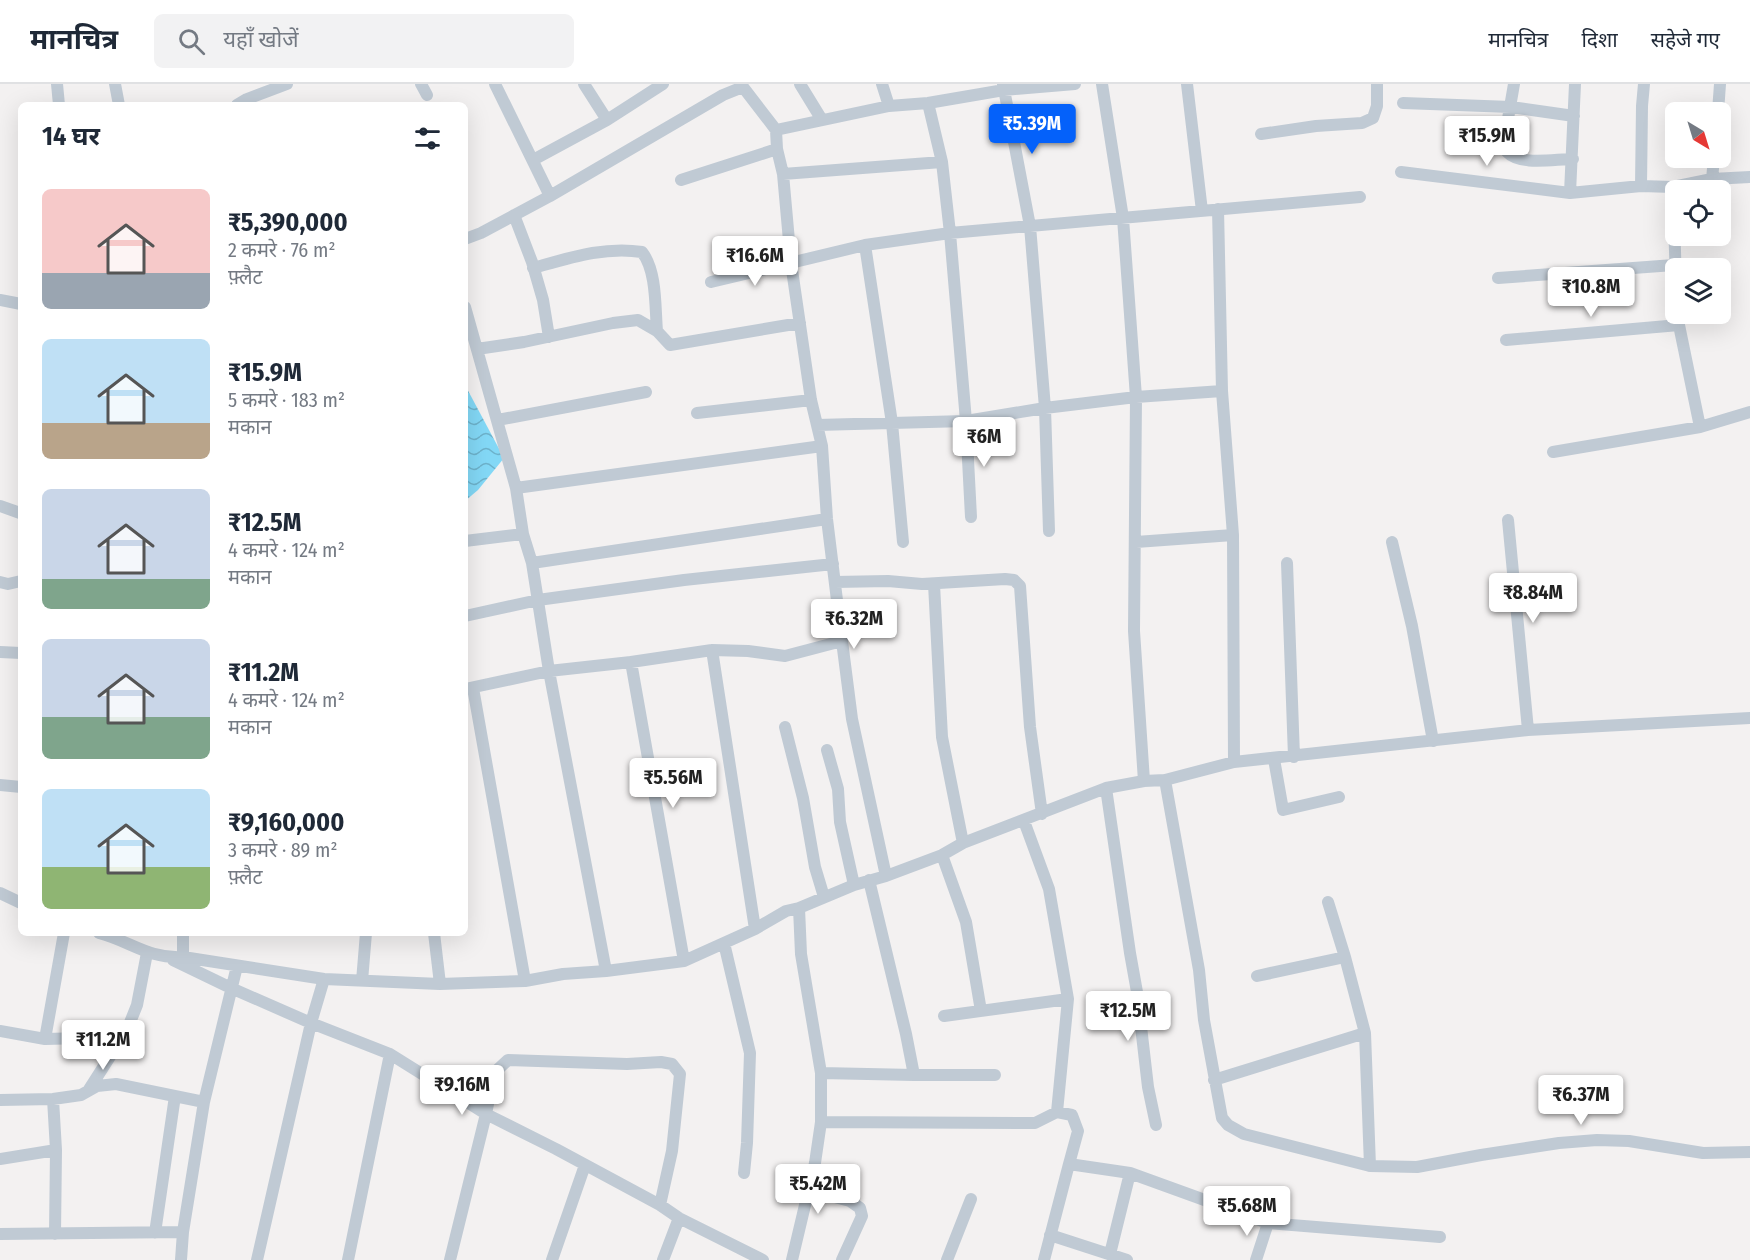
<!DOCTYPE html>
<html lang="hi">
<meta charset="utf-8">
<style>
:root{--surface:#fff;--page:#f2f2f3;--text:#1f2937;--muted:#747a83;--line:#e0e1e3;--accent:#0461fa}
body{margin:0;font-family:"Fira Sans Condensed","Noto Sans Devanagari",sans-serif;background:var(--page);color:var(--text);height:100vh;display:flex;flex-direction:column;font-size:22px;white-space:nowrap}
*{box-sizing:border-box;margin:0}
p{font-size:20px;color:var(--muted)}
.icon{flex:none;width:33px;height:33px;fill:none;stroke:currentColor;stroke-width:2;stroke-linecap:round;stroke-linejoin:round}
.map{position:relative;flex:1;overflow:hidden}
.panel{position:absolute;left:18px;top:18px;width:450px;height:834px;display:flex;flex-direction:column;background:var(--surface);border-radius:9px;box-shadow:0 6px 24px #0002}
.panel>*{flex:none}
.needle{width:39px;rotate:142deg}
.buttons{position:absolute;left:1665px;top:18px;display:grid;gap:12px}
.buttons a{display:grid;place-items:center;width:66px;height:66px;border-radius:9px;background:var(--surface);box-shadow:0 6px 24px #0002;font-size:30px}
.price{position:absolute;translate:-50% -51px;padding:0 14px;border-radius:6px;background:#fff;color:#222;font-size:20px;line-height:39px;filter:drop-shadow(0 2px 3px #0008)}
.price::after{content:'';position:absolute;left:50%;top:36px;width:18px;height:14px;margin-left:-9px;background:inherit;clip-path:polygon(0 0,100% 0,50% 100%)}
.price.active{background:var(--accent);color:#fff}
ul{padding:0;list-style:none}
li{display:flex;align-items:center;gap:18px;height:150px;padding:0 24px}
li span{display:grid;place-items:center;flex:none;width:168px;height:120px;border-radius:9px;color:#555}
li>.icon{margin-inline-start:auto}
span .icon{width:72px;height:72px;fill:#fffc;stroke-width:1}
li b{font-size:26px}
h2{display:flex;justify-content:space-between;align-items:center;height:72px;padding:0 24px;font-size:26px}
header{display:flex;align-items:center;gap:36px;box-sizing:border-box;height:84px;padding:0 30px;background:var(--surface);border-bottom:2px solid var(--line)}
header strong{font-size:28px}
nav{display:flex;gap:33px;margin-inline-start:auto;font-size:21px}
.search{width:420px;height:54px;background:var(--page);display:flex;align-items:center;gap:15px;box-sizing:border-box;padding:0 21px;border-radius:9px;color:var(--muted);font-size:22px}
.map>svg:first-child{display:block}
.water{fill:url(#water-waves)}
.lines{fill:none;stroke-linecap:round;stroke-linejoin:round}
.minor{stroke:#c0cad4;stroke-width:12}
</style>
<header>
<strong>मानचित्र</strong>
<div class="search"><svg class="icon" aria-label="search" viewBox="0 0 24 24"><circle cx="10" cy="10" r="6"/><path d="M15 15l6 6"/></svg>यहाँ खोजें</div>
<nav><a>मानचित्र</a><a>दिशा</a><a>सहेजे गए</a></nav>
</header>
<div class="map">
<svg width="1750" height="1176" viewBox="0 0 1750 1176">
<defs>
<pattern id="water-waves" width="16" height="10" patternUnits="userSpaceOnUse" patternTransform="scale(1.5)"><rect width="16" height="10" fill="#83d8f6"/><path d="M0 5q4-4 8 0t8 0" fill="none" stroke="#6db2cb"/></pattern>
</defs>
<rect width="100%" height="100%" fill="#f3f1f1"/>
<path class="water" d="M465 301 504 374 478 406 465 417Z"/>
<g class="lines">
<path class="minor" d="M57 0 59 21
M115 0 119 21
M421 0 427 11
M495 0 550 112
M584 0 607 36
M800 0 822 36
M882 0 889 22
M1003 0 1030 142 1045 324 1049 447
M1102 0 1123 134 1136 313 1134 547 1144 697
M1187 0 1202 127
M1514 0 1505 52 1507 68C1520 82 1554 75 1573 75
M1575 0 1570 109 1641 102 1673 103 1676 199
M928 19 942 78 950 149 966 337 971 433
M1403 19 1511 23 1574 32
M237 21 247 15 287 0
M1718 28 1720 0
M1261 50 1316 42 1362 39 1373 34 1377 22V0
M533 76 607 36 663 0
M1401 88 1570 109
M783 90 942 78
M1712 95 1714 74
M681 96 777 65
M1641 102 1642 22 1644 0
M1673 103 1712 95 1750 93
M1218 125 1222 307 1233 451 1234 678
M514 131 532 178 543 216 549 253
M465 155 481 149 550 112 723 11 743 3 776 46
M865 161 892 339 903 458
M533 184C569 174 605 162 642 168 657 187 655 224 657 247
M1498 194 1674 181
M711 198 865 161 950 149 1360 113
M0 216 21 220
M465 223 516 404 523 450 532 479 549 587 606 887
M1678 230 1679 241 1700 343
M1506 256 1679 241
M477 265 524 258 613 239 638 236 657 247 670 261 800 239
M697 329 811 316
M498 336 646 308
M817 341 966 337 1045 324 1136 313 1222 307
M1553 368 1700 343 1750 328
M516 404 822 362
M0 422 20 429 21 427
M1508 436 1528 646
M465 457 523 450
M1136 458 1233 451
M1392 458 1412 542 1433 657
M532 479 827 435
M1287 479 1294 673
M0 498 8 500 21 497
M835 498 888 497 922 500 1005 495 1014 496 1020 502 1030 643 1042 730
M934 500 942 653 963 759
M465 532 538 516 684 496 833 480
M842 557 852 635 886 792
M712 566 755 845
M0 568 21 569
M631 578 684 877
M473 604 525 897
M465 605 549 587 631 578 712 566 748 567 785 572 842 557 827 435 822 362 811 316 791 179 783 90 777 65 776 46 889 22 928 19 1004 6 1075 0
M785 643 803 714 815 783 824 813
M827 666 838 705 840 738 854 801
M1274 675 1283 726 1339 713
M1165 696 1199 886 1204 936 1222 1034 1228 1041 1244 1050 1370 1082 1417 1083 1481 1071 1559 1059 1597 1056 1629 1057 1703 1069 1750 1068
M0 701 21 703
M1106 704 1130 869 1137 908 1148 1003 1156 1041
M1024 737 1049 805 1068 915 1057 1028
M942 771 966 838 981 927
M869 796 906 950 914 991
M0 809 21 819
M1328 818 1345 873
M99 849C130 857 148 875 183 873L324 895 440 900 525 897 563 890 606 887 684 877 755 845 786 827 799 824 854 801 886 792 942 771 963 759 1106 704 1144 697 1165 696 1234 678 1528 646 1750 634
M183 849V873
M434 849 440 900
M724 859 750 969 747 1059 744 1089
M173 876 231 904 311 939 390 970 486 1030 556 1065 660 1121 679 1134 763 1176
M1257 892 1345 873 1365 949 1370 1082
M362 897 366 849
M944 932 1068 915
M0 947 45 955 123 953
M45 955 64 849
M821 989 914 991H995
M1214 996 1365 949
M88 1007 127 946 137 921 147 869
M53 1015 56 1066
M0 1016 53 1015 81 1011 97 1002 116 1000 204 1018
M821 1038 1035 1039 1057 1028 1072 1031 1078 1047 1069 1080
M0 1075 56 1066 55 1150
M808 1106 850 1117 860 1124 862 1132 842 1176
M155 1149 175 1012
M0 1150 183 1148
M1050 1151 1127 1176
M1110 1170 1130 1089
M181 1176 183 1148 204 1018 237 882
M257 1176 311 939 324 895
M348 1176 390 970
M450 1176 486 1030 494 989 508 976 627 980 661 978 672 980 680 990 672 1067 660 1121
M552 1176 585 1081
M663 1176 679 1134
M792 1176 815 1079 821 1038V989L801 870 799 824
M947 1176 971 1115
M1044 1176 1069 1080 1130 1089 1268 1139 1440 1153
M1256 1176 1268 1139"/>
</g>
</svg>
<div class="buttons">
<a><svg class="needle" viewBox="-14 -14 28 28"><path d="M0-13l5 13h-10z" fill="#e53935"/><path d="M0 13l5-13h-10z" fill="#747a83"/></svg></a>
<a><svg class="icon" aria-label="locate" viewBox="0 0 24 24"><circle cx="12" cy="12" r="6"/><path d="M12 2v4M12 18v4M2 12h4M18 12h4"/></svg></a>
<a><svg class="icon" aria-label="layers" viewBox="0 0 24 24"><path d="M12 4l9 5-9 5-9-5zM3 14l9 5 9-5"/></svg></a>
</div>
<b class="price active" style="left:1032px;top:71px">₹5.39M</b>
<b class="price" style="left:1487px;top:83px">₹15.9M</b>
<b class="price" style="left:755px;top:203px">₹16.6M</b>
<b class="price" style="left:1591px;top:234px">₹10.8M</b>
<b class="price" style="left:984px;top:384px">₹6M</b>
<b class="price" style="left:1533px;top:540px">₹8.84M</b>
<b class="price" style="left:854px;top:566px">₹6.32M</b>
<b class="price" style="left:673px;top:725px">₹5.56M</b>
<b class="price" style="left:1128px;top:958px">₹12.5M</b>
<b class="price" style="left:103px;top:987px">₹11.2M</b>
<b class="price" style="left:462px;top:1032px">₹9.16M</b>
<b class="price" style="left:1581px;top:1042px">₹6.37M</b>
<b class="price" style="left:818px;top:1131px">₹5.42M</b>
<b class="price" style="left:1247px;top:1153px">₹5.68M</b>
<section class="panel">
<h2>14 घर<svg class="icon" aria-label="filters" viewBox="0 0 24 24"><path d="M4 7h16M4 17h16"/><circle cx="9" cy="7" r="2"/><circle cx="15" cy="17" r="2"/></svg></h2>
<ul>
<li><span style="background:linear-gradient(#f6c9c9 70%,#9aa5b1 0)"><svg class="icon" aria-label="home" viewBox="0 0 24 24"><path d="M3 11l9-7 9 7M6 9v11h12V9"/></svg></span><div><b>₹5,390,000</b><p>2 कमरे · 76 m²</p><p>फ़्लैट</p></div></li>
<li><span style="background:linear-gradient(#bfe0f5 70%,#b9a48a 0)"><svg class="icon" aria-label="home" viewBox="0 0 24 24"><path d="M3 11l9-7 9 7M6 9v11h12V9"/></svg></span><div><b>₹15.9M</b><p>5 कमरे · 183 m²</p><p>मकान</p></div></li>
<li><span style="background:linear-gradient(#c9d6e8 75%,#7fa58c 0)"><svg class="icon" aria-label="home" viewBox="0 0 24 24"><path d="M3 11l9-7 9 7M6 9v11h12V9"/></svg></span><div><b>₹12.5M</b><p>4 कमरे · 124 m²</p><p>मकान</p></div></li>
<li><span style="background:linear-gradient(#c9d6e8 65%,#7fa58c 0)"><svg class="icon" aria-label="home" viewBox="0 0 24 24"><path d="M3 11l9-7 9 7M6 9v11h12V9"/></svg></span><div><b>₹11.2M</b><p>4 कमरे · 124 m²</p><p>मकान</p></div></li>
<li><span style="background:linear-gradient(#bfe0f5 65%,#8fb573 0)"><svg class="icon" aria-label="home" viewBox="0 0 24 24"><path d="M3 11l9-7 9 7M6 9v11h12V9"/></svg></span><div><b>₹9,160,000</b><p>3 कमरे · 89 m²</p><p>फ़्लैट</p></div></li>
</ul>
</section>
</div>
